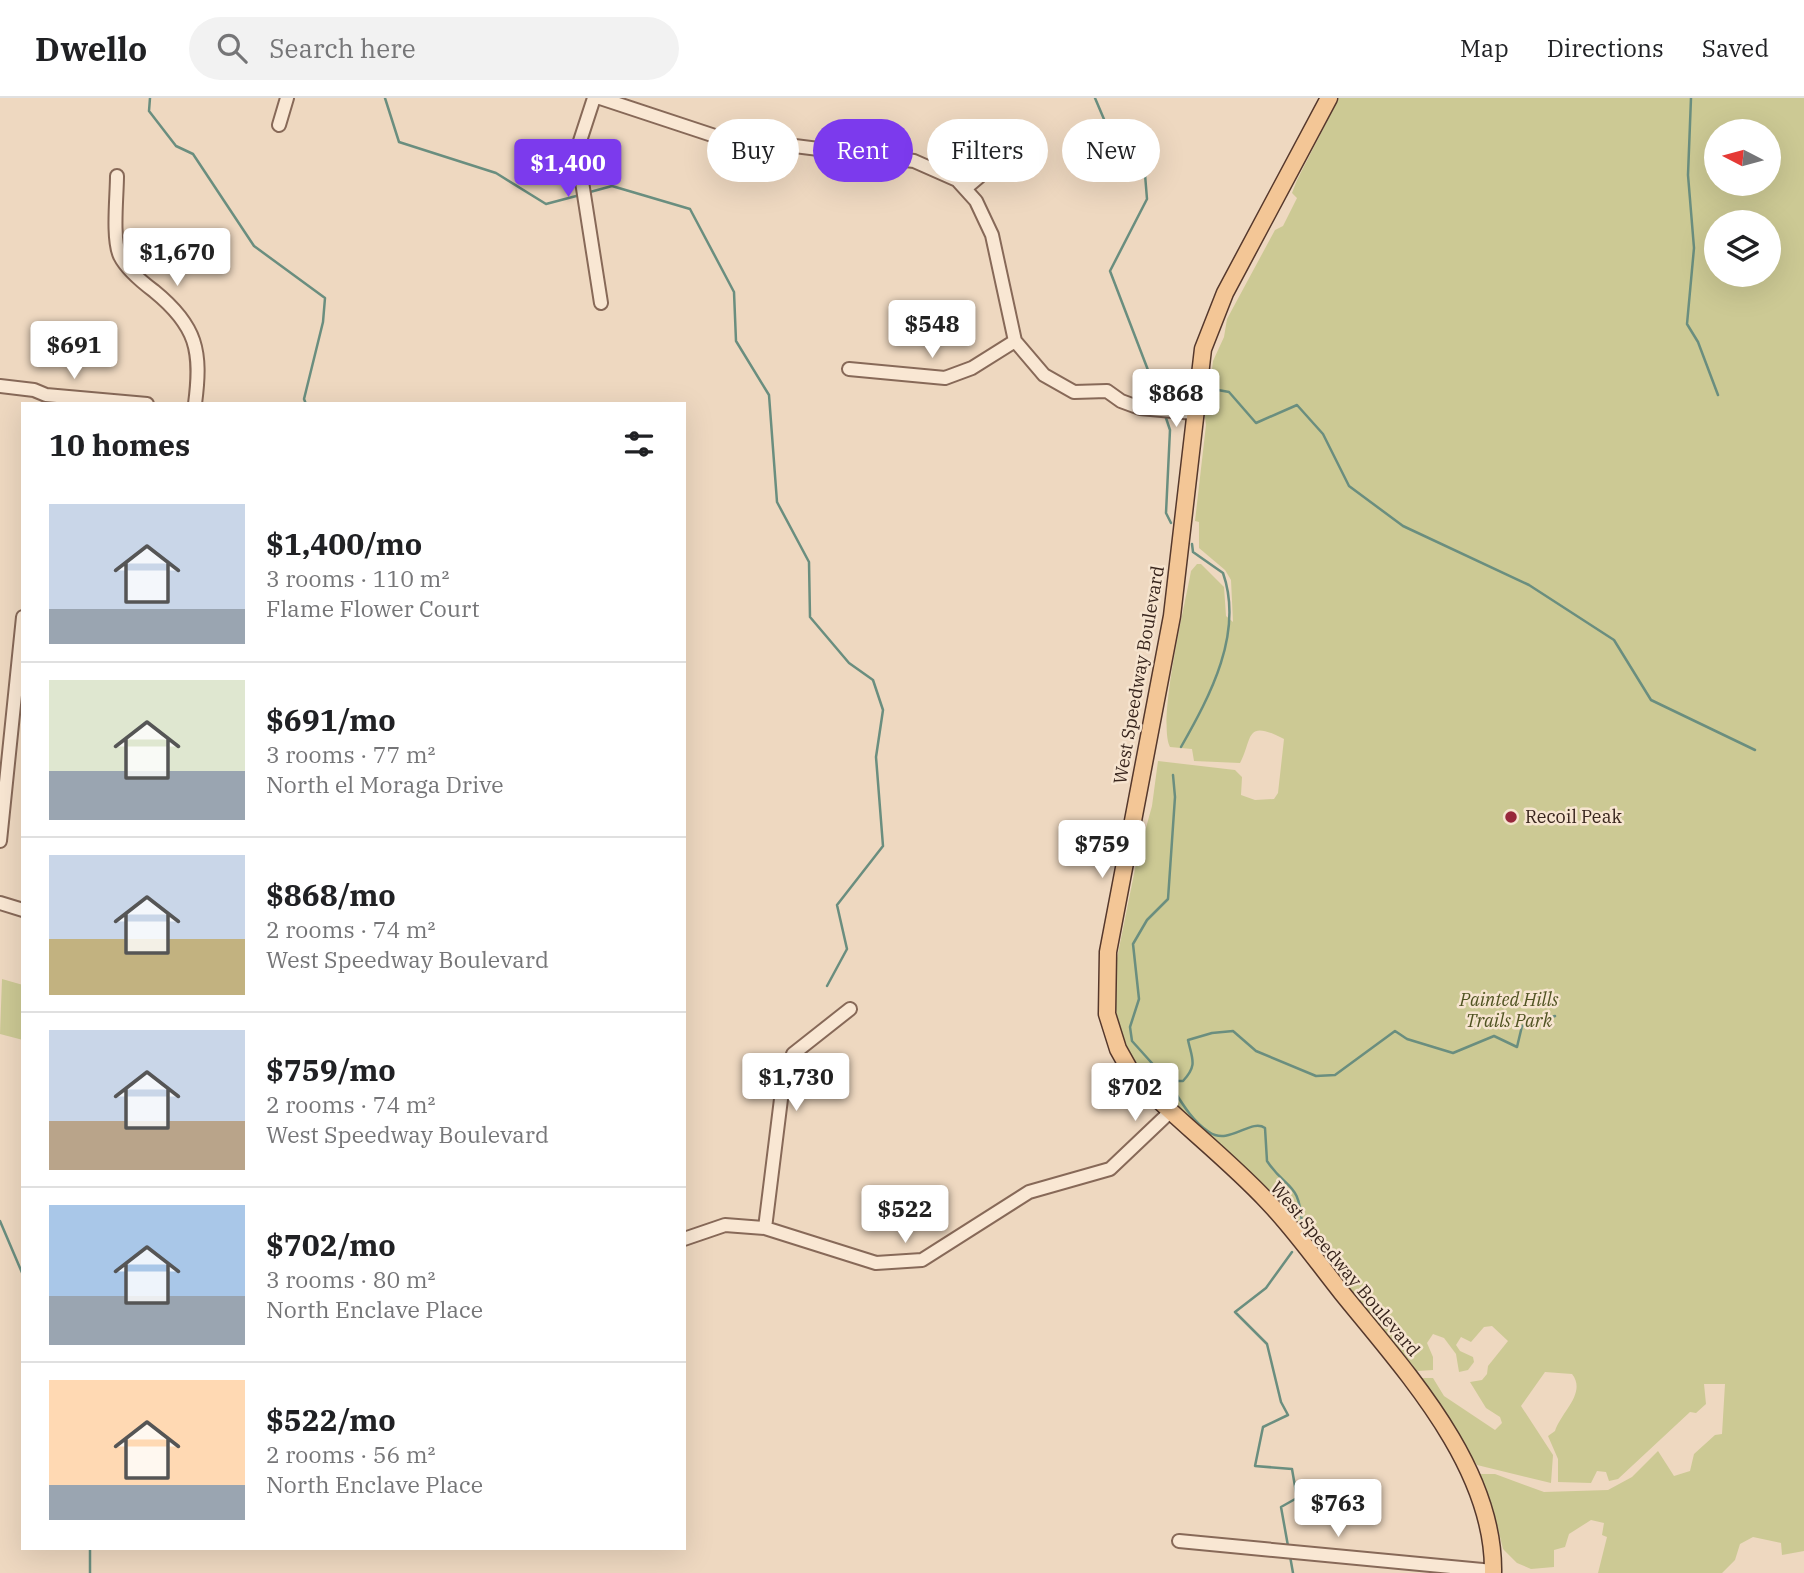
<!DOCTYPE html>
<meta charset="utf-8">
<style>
:root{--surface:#fff;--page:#f2f2f2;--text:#202124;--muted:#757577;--line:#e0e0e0;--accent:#7c3aed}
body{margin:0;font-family:"IBM Plex Serif",serif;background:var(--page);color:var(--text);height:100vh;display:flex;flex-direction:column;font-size:26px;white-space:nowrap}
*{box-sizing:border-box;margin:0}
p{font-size:23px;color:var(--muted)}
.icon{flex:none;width:38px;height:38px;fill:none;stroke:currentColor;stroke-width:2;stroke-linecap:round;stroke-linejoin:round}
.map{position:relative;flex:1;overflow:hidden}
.drawer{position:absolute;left:21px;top:304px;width:665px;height:1148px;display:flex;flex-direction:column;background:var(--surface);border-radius:0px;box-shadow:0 7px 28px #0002}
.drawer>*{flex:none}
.hud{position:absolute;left:707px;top:21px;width:665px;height:63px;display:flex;gap:14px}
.needle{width:46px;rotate:276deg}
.tools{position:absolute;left:1704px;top:21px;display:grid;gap:14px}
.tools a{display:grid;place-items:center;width:77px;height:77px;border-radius:50%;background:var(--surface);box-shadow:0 7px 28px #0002;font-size:35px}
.price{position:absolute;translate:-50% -60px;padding:0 16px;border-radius:7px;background:#fff;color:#222;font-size:23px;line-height:46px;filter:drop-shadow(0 2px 4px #0008)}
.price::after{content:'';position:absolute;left:50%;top:42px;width:21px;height:16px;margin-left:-10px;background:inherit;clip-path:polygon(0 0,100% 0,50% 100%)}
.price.active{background:var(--accent);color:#fff}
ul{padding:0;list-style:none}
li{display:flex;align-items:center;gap:21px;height:175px;padding:0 28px}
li+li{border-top:2px solid var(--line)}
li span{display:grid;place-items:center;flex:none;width:196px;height:140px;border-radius:0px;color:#555}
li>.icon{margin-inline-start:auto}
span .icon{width:84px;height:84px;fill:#fffc;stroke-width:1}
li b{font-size:30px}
h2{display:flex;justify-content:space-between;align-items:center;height:84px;padding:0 28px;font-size:30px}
.chip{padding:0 24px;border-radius:32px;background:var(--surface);box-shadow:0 7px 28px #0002;font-size:24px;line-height:63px}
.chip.active{background:var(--accent);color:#fff}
header{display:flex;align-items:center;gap:42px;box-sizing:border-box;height:98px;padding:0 35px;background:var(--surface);border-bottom:2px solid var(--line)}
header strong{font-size:33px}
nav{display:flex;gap:38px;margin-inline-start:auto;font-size:24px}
.search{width:490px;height:63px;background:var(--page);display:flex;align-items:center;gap:18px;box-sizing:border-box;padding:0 24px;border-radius:38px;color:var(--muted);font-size:26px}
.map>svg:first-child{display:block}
.green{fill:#ccc994;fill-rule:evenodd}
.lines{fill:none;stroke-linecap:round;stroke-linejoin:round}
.stream{stroke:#6a8e7f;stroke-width:2.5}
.minor-casing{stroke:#876958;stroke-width:16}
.major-casing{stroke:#55382c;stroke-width:19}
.minor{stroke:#f9e7d3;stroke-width:12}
.major{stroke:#f3c696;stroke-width:16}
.poi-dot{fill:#97273b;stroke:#f6e4cf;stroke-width:2.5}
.labels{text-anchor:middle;stroke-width:5;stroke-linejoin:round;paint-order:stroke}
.street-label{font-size:18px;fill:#37241c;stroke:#f6e4cf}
.poi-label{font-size:18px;fill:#37241c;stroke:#f6e4cf;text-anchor:start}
.park-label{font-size:18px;font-style:italic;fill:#505322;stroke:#f6e4cf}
</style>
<header>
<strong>Dwello</strong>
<div class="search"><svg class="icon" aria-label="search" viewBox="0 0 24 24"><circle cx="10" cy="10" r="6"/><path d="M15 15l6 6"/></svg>Search here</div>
<nav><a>Map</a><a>Directions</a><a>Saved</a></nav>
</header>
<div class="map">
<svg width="1804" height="1475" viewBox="0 0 1804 1475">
<rect width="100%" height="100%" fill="#eed8c0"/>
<path class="green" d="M1339 0H1804V1453L1782 1457 1781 1445 1753 1439 1740 1446 1735 1462 1722 1475H1598L1607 1439 1602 1437 1604 1425 1591 1422 1569 1436 1565 1449 1554 1452V1469L1531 1471 1517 1465 1503 1451 1493 1411 1480 1376H1495L1544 1394 1608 1392 1632 1379 1658 1353 1674 1378 1690 1373 1694 1356 1715 1337 1722 1336 1725 1286H1704L1706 1306 1696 1315 1690 1314 1618 1381 1609 1383 1606 1374 1597 1373 1591 1385 1558 1384V1361L1548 1338 1555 1333C1561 1314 1587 1295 1572 1276L1545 1274 1521 1308 1553 1357 1551 1385 1477 1367 1418 1280H1433L1444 1298 1495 1332 1502 1325 1500 1319 1486 1310 1470 1284 1482 1282 1487 1276 1488 1268 1508 1243 1492 1228 1484 1229 1471 1244 1461 1239 1456 1247 1460 1253 1473 1259 1474 1264 1468 1272 1459 1274 1456 1256 1444 1240 1433 1236 1427 1245 1433 1259V1272L1418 1273 1410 1269 1136 972 1118 932 1113 880 1136 766 1152 708 1158 663 1235 672 1242 679 1241 697 1255 702 1274 701 1278 695 1284 641C1244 620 1253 641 1240 665L1194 663 1192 651 1170 649C1157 623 1185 507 1191 473L1197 466H1201L1224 489 1226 518 1233 524 1231 482 1225 472 1199 450V424L1195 423 1206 327 1204 311 1208 307 1213 263 1224 239 1227 221 1275 132 1283 128 1297 100 1292 95 1297 82ZM1717 33H1769V86H1717ZM1717 124H1769V177H1717Z
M2 881 23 887V942L0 936Z"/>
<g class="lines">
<path class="stream" d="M150 0 149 13 176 48 193 56 254 148 325 200 323 224 304 301 306 306
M385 0 399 44 496 75 546 106 580 97
M1095 0 1109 33 1144 64 1147 101 1110 173 1161 306
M1691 0 1688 77 1694 150 1687 226 1698 244 1718 297
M590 94 612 88 690 111 734 194 736 243 769 297 777 404 809 464 810 519 849 565 873 582 883 612 876 659 883 748 837 807 847 851 827 888
M1154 285 1192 286
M1207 290 1229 294 1256 325 1297 307 1323 336 1349 388 1403 428 1529 487 1614 542 1651 602 1755 652
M1166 320 1170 332 1166 415 1171 425
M1181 649C1210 598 1244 535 1223 475L1193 454 1192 446
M1173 677 1175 699 1168 801 1147 822 1133 846 1139 901 1130 929 1132 943 1168 983H1183C1198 967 1192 961 1188 942L1212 935 1233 933 1256 953 1316 978 1335 977 1395 933 1407 941 1453 955 1494 938 1517 949 1522 928 1555 918
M1168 983C1179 1000 1191 1023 1209 1034 1229 1048 1251 1020 1265 1030L1267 1063C1287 1093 1300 1083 1302 1128
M0 1123 23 1177
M1288 1448 1281 1409 1297 1400 1292 1371 1255 1368 1263 1329 1288 1317 1281 1304 1267 1246 1235 1214 1266 1190 1292 1154
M90 1451V1475
M1290 1458 1293 1475"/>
<defs>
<path id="minor" d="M594 0 580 43V71L601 205
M600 0 715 38 914 63 957 82 976 103 992 137 1015 243 1044 277 1074 294 1107 293 1121 303 1140 310 1194 315
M279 27 287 0
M117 78C117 98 112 141 120 158 127 172 142 184 154 193 197 228 202 253 195 306
M966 90 979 79
M849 271 945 280 972 270 1015 243
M0 288 34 292 46 297 147 306
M0 743 23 519
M0 805 23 812
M765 1130 781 1001 793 956 850 911
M684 1141 725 1127 765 1130 876 1165 922 1162 1029 1094 1110 1071 1170 1014
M1179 1443 1493 1473"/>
<path id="major" d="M1329 0 1225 195 1203 251 1172 518 1108 854 1107 916 1118 951 1132 976C1175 1021 1226 1059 1268 1104 1295 1132 1318 1165 1342 1195 1405 1273 1495 1369 1493 1475"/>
</defs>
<use href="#minor" class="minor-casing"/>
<use href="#major" class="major-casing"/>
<use href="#minor" class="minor"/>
<use href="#major" class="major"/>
</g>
<circle class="poi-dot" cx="1511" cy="719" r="7"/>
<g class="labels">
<g class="street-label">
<text transform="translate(1139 577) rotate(-80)" y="6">West Speedway Boulevard</text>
<text transform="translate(1345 1171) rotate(50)" y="6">West Speedway Boulevard</text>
</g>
<g class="poi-label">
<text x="1525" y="725">Recoil Peak</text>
</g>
<g class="park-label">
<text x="1509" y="908">Painted Hills<tspan x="1509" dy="21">Trails Park</tspan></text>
</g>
</g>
</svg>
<div class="tools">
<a><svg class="needle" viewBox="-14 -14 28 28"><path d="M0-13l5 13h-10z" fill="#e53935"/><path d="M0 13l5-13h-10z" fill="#757577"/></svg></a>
<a><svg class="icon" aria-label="layers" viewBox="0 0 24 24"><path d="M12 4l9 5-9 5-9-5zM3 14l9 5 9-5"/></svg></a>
</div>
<b class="price active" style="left:568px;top:101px">$1,400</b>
<b class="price" style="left:177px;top:190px">$1,670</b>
<b class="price" style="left:932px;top:262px">$548</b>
<b class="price" style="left:74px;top:283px">$691</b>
<b class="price" style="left:1176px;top:331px">$868</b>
<b class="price" style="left:1102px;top:782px">$759</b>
<b class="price" style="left:796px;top:1015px">$1,730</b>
<b class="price" style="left:1135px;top:1025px">$702</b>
<b class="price" style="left:905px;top:1147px">$522</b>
<b class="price" style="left:1338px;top:1441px">$763</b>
<div class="hud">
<a class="chip">Buy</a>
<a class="chip active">Rent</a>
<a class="chip">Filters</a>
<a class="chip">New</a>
</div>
<section class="drawer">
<h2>10 homes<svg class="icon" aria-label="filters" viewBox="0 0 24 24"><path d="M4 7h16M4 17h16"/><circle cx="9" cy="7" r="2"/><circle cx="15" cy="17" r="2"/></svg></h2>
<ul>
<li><span style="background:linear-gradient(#c9d6e8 75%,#9aa5b1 0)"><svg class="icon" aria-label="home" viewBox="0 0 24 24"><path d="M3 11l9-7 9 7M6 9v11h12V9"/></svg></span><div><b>$1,400/mo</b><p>3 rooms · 110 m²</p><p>Flame Flower Court</p></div></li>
<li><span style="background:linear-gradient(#dfe7d0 65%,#9aa5b1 0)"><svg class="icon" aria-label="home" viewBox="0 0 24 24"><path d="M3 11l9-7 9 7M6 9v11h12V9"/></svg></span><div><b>$691/mo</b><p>3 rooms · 77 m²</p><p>North el Moraga Drive</p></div></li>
<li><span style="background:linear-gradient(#c9d6e8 60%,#c2b280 0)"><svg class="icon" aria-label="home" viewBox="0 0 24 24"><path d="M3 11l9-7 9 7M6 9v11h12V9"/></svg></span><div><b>$868/mo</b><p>2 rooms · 74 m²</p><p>West Speedway Boulevard</p></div></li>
<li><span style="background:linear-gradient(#c9d6e8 65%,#b9a48a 0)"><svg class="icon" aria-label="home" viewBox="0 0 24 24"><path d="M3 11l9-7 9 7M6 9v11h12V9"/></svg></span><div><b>$759/mo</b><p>2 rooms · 74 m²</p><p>West Speedway Boulevard</p></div></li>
<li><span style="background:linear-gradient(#a9c7e8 65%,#9aa5b1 0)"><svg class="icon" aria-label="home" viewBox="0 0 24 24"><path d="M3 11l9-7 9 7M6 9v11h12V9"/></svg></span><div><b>$702/mo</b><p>3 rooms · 80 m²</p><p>North Enclave Place</p></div></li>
<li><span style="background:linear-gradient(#ffd9b3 75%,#9aa5b1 0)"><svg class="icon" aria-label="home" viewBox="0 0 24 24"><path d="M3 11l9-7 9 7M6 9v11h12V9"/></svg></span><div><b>$522/mo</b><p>2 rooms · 56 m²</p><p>North Enclave Place</p></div></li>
</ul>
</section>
</div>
